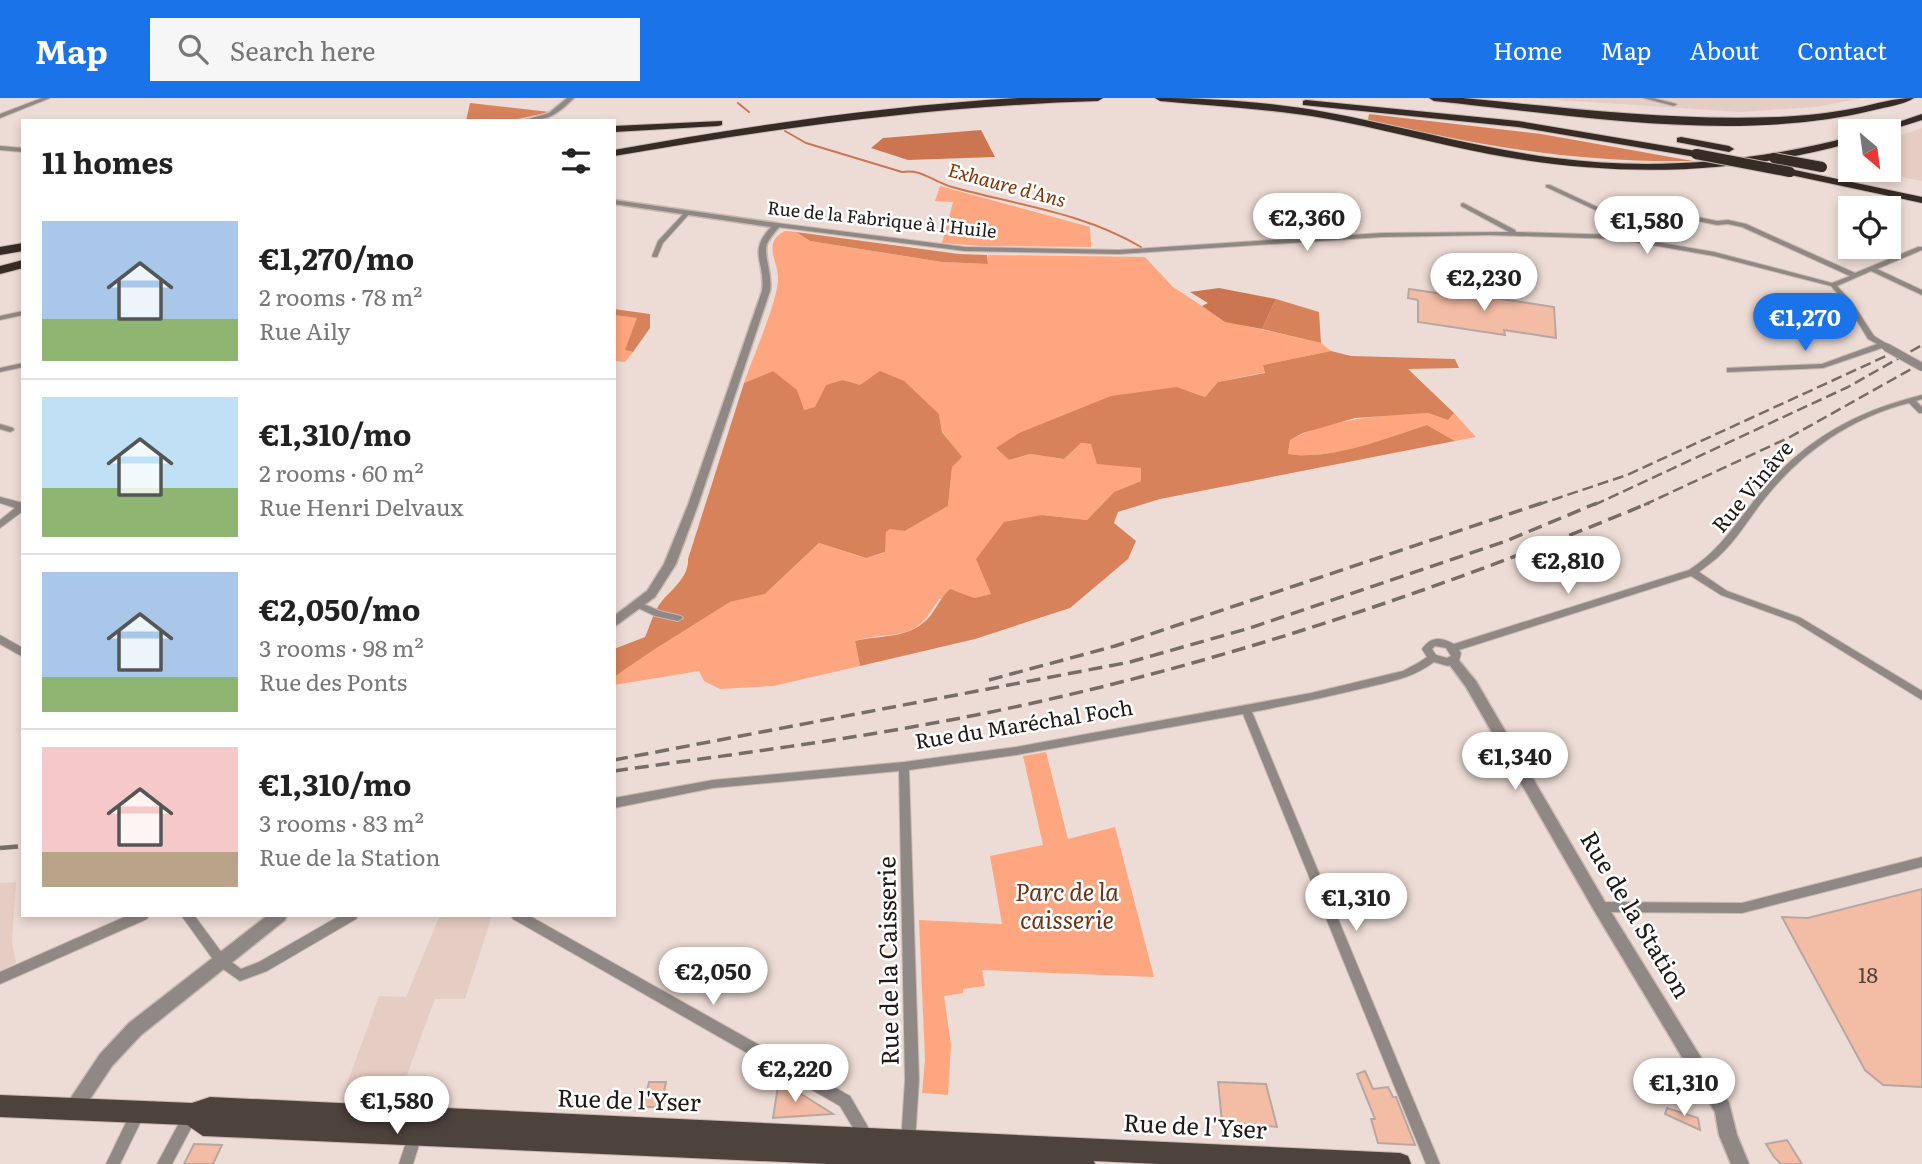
<!DOCTYPE html>
<meta charset="utf-8">
<style>
:root{--surface:#fff;--page:#f6f6f6;--text:#222;--muted:#767676;--line:#e0e0e0;--accent:#1a73e8}
body{margin:0;font-family:Literata,serif;background:var(--page);color:var(--text);height:100vh;display:flex;flex-direction:column;font-size:26px;white-space:nowrap}
*{box-sizing:border-box;margin:0}
p{font-size:23px;color:var(--muted)}
.icon{flex:none;width:38px;height:38px;fill:none;stroke:currentColor;stroke-width:2;stroke-linecap:round;stroke-linejoin:round}
.map{position:relative;flex:1;overflow:hidden}
.side{position:absolute;left:21px;top:21px;width:595px;height:798px;display:flex;flex-direction:column;background:var(--surface);border-radius:0px;box-shadow:0 4px 10px #0003}
.side>*{flex:none}
.needle{width:46px;rotate:151deg}
.buttons{position:absolute;left:1838px;top:21px;display:grid;gap:14px}
.buttons a{display:grid;place-items:center;width:63px;height:63px;border-radius:0px;background:var(--surface);box-shadow:0 4px 10px #0003;font-size:35px}
.price{position:absolute;translate:-50% -60px;padding:0 16px;border-radius:24px;background:#fff;color:#222;font-size:23px;line-height:46px;filter:drop-shadow(0 2px 4px #0008)}
.price::after{content:'';position:absolute;left:50%;top:42px;width:21px;height:16px;margin-left:-10px;background:inherit;clip-path:polygon(0 0,100% 0,50% 100%)}
.price.selected{background:var(--accent);color:#fff}
ul{padding:0;list-style:none}
li{display:flex;align-items:center;gap:21px;height:175px;padding:0 21px}
li+li{border-top:2px solid var(--line)}
li span{display:grid;place-items:center;flex:none;width:196px;height:140px;border-radius:0px;color:#555}
li>.icon{margin-inline-start:auto}
span .icon{width:84px;height:84px;fill:#fffc;stroke-width:1}
li b{font-size:30px}
h2{display:flex;justify-content:space-between;align-items:center;height:84px;padding:0 21px;font-size:30px}
header{display:flex;align-items:center;gap:42px;box-sizing:border-box;height:98px;padding:0 35px;background:var(--accent);color:#fff}
header strong{font-size:33px}
nav{display:flex;gap:38px;margin-inline-start:auto;font-size:24px}
.search{width:490px;height:63px;background:var(--page);display:flex;align-items:center;gap:18px;box-sizing:border-box;padding:0 24px;border-radius:0px;color:var(--muted);font-size:26px}
.map>svg:first-child{display:block}
.built{fill:#e6cdc3}
.green{fill:#fea67f}
.forest{fill:#d8825c}
.water{fill:#cb7651}
.lines{fill:none;stroke-linecap:round;stroke-linejoin:round}
.stream{stroke:#cb7651;stroke-width:2}
.building{fill:#f3bca5;stroke:#b8a7a1;stroke-width:2}
.minor-casing{stroke:#c8b9b3;stroke-width:2}
.tertiary-casing{stroke:#c8b9b3;stroke-width:3}
.primary-casing{stroke:#c8b9b3;stroke-width:2}
.motorway-casing{stroke:#c8b9b3;stroke-width:2}
.minor{fill:#908885;fill-rule:evenodd}
.tertiary{fill:#908885;fill-rule:evenodd}
.primary{fill:#4e423d;fill-rule:evenodd}
.motorway{fill:#372b25;fill-rule:evenodd}
.rail-far2{stroke:#776d68;stroke-width:2.5;stroke-dasharray:11 5;stroke-linecap:butt}
.rail-far1{stroke:#776d68;stroke-width:3.5;stroke-dasharray:14 7;stroke-linecap:butt}
.rail{stroke:#776d68;stroke-width:4.5;stroke-dasharray:18 9;stroke-linecap:butt}
.minor-bridge-casing{stroke:#c8b9b3;stroke-width:10;stroke-linecap:butt}
.motorway-bridge-casing{stroke:#c8b9b3;stroke-width:12;stroke-linecap:butt}
.minor-bridge{stroke:#908885;stroke-width:8}
.motorway-bridge{stroke:#372b25;stroke-width:10}
.labels{text-anchor:middle;stroke-width:5;stroke-linejoin:round;paint-order:stroke}
.far-street-label{font-size:18px;fill:#1e1816;stroke:#fff}
.far-water-label{font-size:19px;font-style:italic;fill:#7e3103;stroke:#fff}
.street-label{font-size:21px;fill:#1e1816;stroke:#fff}
.near-number-label{font-size:21px;fill:#53413a}
.near-park-label{font-size:24px;font-style:italic;fill:#6a3217;stroke:#fff}
.near-street-label{font-size:24px;fill:#1e1816;stroke:#fff}
</style>
<header>
<strong>Map</strong>
<div class="search"><svg class="icon" aria-label="search" viewBox="0 0 24 24"><circle cx="10" cy="10" r="6"/><path d="M15 15l6 6"/></svg>Search here</div>
<nav><a>Home</a><a>Map</a><a>About</a><a>Contact</a></nav>
</header>
<div class="map">
<svg width="1922" height="1066" viewBox="0 0 1922 1066">
<rect width="100%" height="100%" fill="#eddcd5"/>
<path class="built" d="M1529 0H1864L1816 9 1740 14Z
M1922 30V83L1865 72H1888V42Z
M16 784 12 844 16 865 0 874V785Z
M440 817 492 818 465 901H435L401 993 344 994 379 898 406 899Z"/>
<path class="green" d="M940 88 1090 129 1091 149 980 148 942 145 953 104 935 103Z
M785 133 796 134 810 143 942 164 988 166V157L1145 159 1173 189 1225 223 1321 245 1331 253 1263 267 1266 274 1218 284 1205 299 1177 289 996 350 1009 362 1030 356 1064 361 1081 345 1091 346 1141 370V383L1114 394 1087 422 1042 417 991 496 974 500 939 501C911 548 900 530 855 543L860 568 773 588 720 591 704 583 699 573 614 587V579L652 553 730 504 765 496 819 445 865 460 884 455 886 434 891 430 905 433 948 408 952 369 961 359 942 333 939 316 843 282 815 310 803 312 773 273 744 285C752 261 778 203 778 181 779 164 761 145 785 133Z
M614 217 638 220 626 252 633 254 625 264 614 263Z
M1428 315 1448 322 1454 315 1476 339 1455 343 1427 327C1387 340 1330 363 1288 356L1290 342C1333 319 1381 318 1428 315Z
M1046 654 1068 741 1115 729 1154 879 982 872 985 888 963 891V895L944 898 951 947 948 997 922 995 925 962 919 822 1002 826 990 758 1043 747 1023 658Z"/>
<path class="forest" d="M470 5 550 14 509 23H466Z
M1369 16 1541 36 1693 63C1579 65 1479 48 1368 22Z
M796 134 959 156 987 157 988 166 942 164 810 143Z
M1276 201 1319 214 1321 245 1262 231Z
M614 211 650 216V230L633 254 625 252 637 220 614 217Z
M1331 253 1351 258 1455 261 1459 270 1408 271 1454 315 1448 322 1428 315 1355 320 1303 335 1290 342 1288 356C1329 363 1387 340 1427 327L1455 343 1160 401 1118 414 1114 425 1136 443 1128 461 1070 510 975 541 860 568 855 543C878 537 904 541 923 525 934 517 939 501 950 491L974 500 991 496 976 461 1004 424 1042 417 1087 422 1114 394 1141 383V370L1097 366 1091 346 1081 345 1064 361 1030 356 1009 362 996 350 1019 335 1111 298 1177 289 1205 299 1218 284 1265 275 1263 267Z
M773 273 797 292 804 312 815 309 826 287 843 282 860 287 880 273 904 283 939 316 942 334 962 359 952 369 948 408 905 433 890 431 886 434 885 454 866 460 819 445 765 496 730 504 652 553 614 579V551L645 539C650 528 654 512 662 503 672 491 689 479 688 461L744 285Z"/>
<path class="water" d="M981 32 995 59 908 62 871 50 883 40Z
M1219 190 1276 201 1262 231 1225 224 1202 208 1208 205 1190 194Z"/>
<g class="lines">
<path class="stream" d="M738 5 749 14
M785 33 806 45 902 74C923 71 931 83 952 89 1016 107 1082 114 1141 149"/>
</g>
<path class="building" d="M1409 191 1444 196V192L1554 209 1556 240 1504 232 1505 237 1418 224V202L1408 200Z
M1922 791V989L1883 987 1865 972 1782 819 1808 820Z
M1365 973 1373 991 1388 989 1393 999H1396L1415 1047 1378 1045 1371 1021H1375L1357 976Z
M779 982 833 1016 773 1020Z
M649 984H666L661 1009H643Z
M1218 984 1266 986 1277 1029 1222 1024Z
M1667 1010 1698 1020 1700 1032 1665 1016Z
M1787 1042 1802 1066H1781L1774 1059 1766 1046Z
M194 1046 222 1047 213 1066H184Z"/>
<g class="lines">
<defs>
<path id="minor" d="M42 0H50L0 20V16Z
M1643 0H1653L1677 6 1674 8Z
M0 48 23 50V54L0 52Z
M1546 87H1550L1608 114 1629 105 1717 123 1728 122 1746 126 1855 175 1918 149H1922V152L1877 171 1922 192V197L1871 173 1837 188 1852 204 1874 238 1889 247V251L1882 250 1823 270 1730 274H1727V270L1822 266 1877 246 1868 241 1847 206 1831 188 1714 158 1618 141 1490 137 1382 139 1119 156 965 153 777 129 774 127 777 125 965 149 1119 152 1382 135 1509 134 1461 108V106L1463 105 1515 132 1516 134 1619 137 1606 117 1546 89ZM1630 109 1717 127 1728 126 1742 129 1850 178 1832 185 1714 154 1626 139 1612 117Z
M686 113 691 114 663 145 657 159H653L652 158 658 143Z
M23 213V217L0 222V218Z
M23 265V269L0 274V270Z
M1922 297V301L1916 303 1922 309V315H1919L1909 305C1852 319 1802 354 1766 399 1752 416 1741 435 1726 451L1717 460 1699 474 1727 493 1801 520 1922 593V602L1795 524 1721 497 1691 478 1459 552 1461 555 1459 563 1448 568 1434 564C1413 580 1389 584 1364 590 1327 599 1290 607 1252 614L1440 1066H1426L1243 616 1016 657 909 672 919 982 915 1044 913 1049 908 1051 903 1049 901 1044 905 982 899 673 713 690 614 710V700L713 682 904 664 1016 649 1311 595 1403 573 1418 565 1427 559 1422 551C1431 538 1441 539 1454 546L1689 472C1721 452 1738 422 1761 394 1805 341 1857 313 1922 297ZM1435 548 1446 550 1451 558 1447 560 1436 557 1432 551Z
M0 326 13 330 14 332 10 334 0 331Z
M0 399 23 405V413L0 430V422L15 410 0 405Z
M639 504 660 513 681 518 683 520 678 523 655 518 636 509 634 507 636 505Z
M0 537 23 550V559L0 546Z
M1922 759V769L1742 815 1600 814 1596 813 1594 809 1596 805 1600 804 1742 805Z
M129 817H149L147 821 0 886V874Z
M181 817H194L225 859 241 871 259 864 341 817H358L356 821 267 873 240 883 217 867Z
M511 817H528L850 998 872 1036 879 1066H865L861 1043 840 1008 513 821Z
M138 1008 143 1010 145 1015 120 1066H106L133 1010Z
M191 1010 196 1012 198 1017 172 1066H157L186 1012Z
M415 1030 420 1032 422 1037 413 1066H399L410 1032Z"/>
<path id="tertiary" d="M567 0H574C557 17 547 23 522 23L549 15Z
M614 102 777 125 781 127C776 133 770 139 767 146 763 157 773 177 770 193L698 407 676 466 655 499 614 529V518L647 493 664 466 688 407 762 193C766 164 747 155 771 129L614 106Z
M1453 558 1457 560 1476 583 1605 804 1729 1005 1737 1037 1749 1066H1731L1719 1037 1715 1014 1595 814 1466 589 1449 566 1447 563 1449 560Z
M268 817H287L285 822 141 937 112 968 80 1016 74 1019 68 1016 65 1010 68 1004 100 956 129 925Z"/>
<path id="primary" d="M0 997 192 1005 210 999 1400 1055 1408 1058 1411 1066H1159L1094 1063 1095 1066H828L203 1038 187 1027 0 1019Z"/>
<path id="motorway" d="M1018 0H1103L1098 3C935 8 775 30 614 58V52C748 28 882 8 1018 0Z
M1155 0C1211 0 1269 4 1325 14 1402 28 1477 50 1555 60 1655 73 1752 64 1850 39V45C1730 78 1610 79 1489 56 1433 45 1379 30 1323 20 1269 11 1214 8 1160 3Z
M1429 0H1463C1568 10 1672 23 1777 19 1803 18 1831 15 1856 10 1876 6 1894 0 1914 0 1903 7 1886 9 1874 12 1738 46 1572 17 1434 3Z
M1306 2 1518 23 1696 53 1701 56 1696 59 1518 29 1303 7V3Z
M1922 16V22L1887 33H1872Z
M722 23V27L718 28 614 34V28Z
M1681 39 1729 48 1734 51 1729 54 1677 44V40Z
M1790 71 1922 99V105L1786 76 1785 74Z
M23 145V153L0 157V149Z
M23 162V170L0 176V168Z"/>
</defs>
<use href="#minor" class="minor-casing"/>
<use href="#tertiary" class="tertiary-casing"/>
<use href="#primary" class="primary-casing"/>
<use href="#motorway" class="motorway-casing"/>
<use href="#minor" class="minor"/>
<use href="#tertiary" class="tertiary"/>
<use href="#primary" class="primary"/>
<use href="#motorway" class="motorway"/>
<path class="rail-far2" d="M1537 407 1627 377 1886 258
M1594 407 1848 289 1922 247
M1644 407 1790 339 1922 265"/>
<path class="rail-far1" d="M989 582 1115 548 1542 405
M614 662 1130 564 1250 530 1506 443 1597 405
M614 673C735 656 856 641 976 617 1206 571 1432 495 1649 405"/>
<path class="rail" d="M0 750 23 748"/>
<defs>
<path id="minor-bridge" d="M1886 249 1922 269"/>
<path id="motorway-bridge" d="M1696 56 1790 74
M1774 60 1822 69"/>
</defs>
<use href="#minor-bridge" class="minor-bridge-casing"/>
<use href="#motorway-bridge" class="motorway-bridge-casing"/>
<use href="#minor-bridge" class="minor-bridge"/>
<use href="#motorway-bridge" class="motorway-bridge"/>
</g>
<g class="labels">
<g class="far-street-label">
<text transform="translate(882 122) rotate(6)" y="6">Rue de la Fabrique à l'Huile</text>
</g>
<g class="far-water-label">
<text transform="translate(1007 87) rotate(15)" y="7">Exhaure d'Ans</text>
</g>
<g class="street-label">
<text transform="translate(1753 389) rotate(-50)" y="7">Rue Vinâve</text>
<text transform="translate(1024 627) rotate(-9)" y="7">Rue du Maréchal Foch</text>
</g>
<g class="near-number-label">
<text x="1868" y="885">18</text>
</g>
<g class="near-park-label">
<text x="1067" y="803">Parc de la<tspan x="1067" dy="28">caisserie</tspan></text>
</g>
<g class="near-street-label">
<text transform="translate(1635 817) rotate(59)" y="8">Rue de la Station</text>
<text transform="translate(889 863) rotate(-91)" y="8">Rue de la Caisserie</text>
<text transform="translate(629 1003) rotate(2)" y="8">Rue de l'Yser</text>
<text transform="translate(1195 1029) rotate(3)" y="8">Rue de l'Yser</text>
</g>
</g>
</svg>
<div class="buttons">
<a><svg class="needle" viewBox="-14 -14 28 28"><path d="M0-13l5 13h-10z" fill="#e53935"/><path d="M0 13l5-13h-10z" fill="#767676"/></svg></a>
<a><svg class="icon" aria-label="locate" viewBox="0 0 24 24"><circle cx="12" cy="12" r="6"/><path d="M12 2v4M12 18v4M2 12h4M18 12h4"/></svg></a>
</div>
<b class="price" style="left:1307px;top:155px">€2,360</b>
<b class="price" style="left:1647px;top:158px">€1,580</b>
<b class="price" style="left:1484px;top:215px">€2,230</b>
<b class="price selected" style="left:1805px;top:255px">€1,270</b>
<b class="price" style="left:1568px;top:498px">€2,810</b>
<b class="price" style="left:1515px;top:694px">€1,340</b>
<b class="price" style="left:1356px;top:835px">€1,310</b>
<b class="price" style="left:713px;top:909px">€2,050</b>
<b class="price" style="left:795px;top:1006px">€2,220</b>
<b class="price" style="left:1684px;top:1020px">€1,310</b>
<b class="price" style="left:397px;top:1038px">€1,580</b>
<section class="side">
<h2>11 homes<svg class="icon" aria-label="filters" viewBox="0 0 24 24"><path d="M4 7h16M4 17h16"/><circle cx="9" cy="7" r="2"/><circle cx="15" cy="17" r="2"/></svg></h2>
<ul>
<li><span style="background:linear-gradient(#a9c7e8 70%,#8fb573 0)"><svg class="icon" aria-label="home" viewBox="0 0 24 24"><path d="M3 11l9-7 9 7M6 9v11h12V9"/></svg></span><div><b>€1,270/mo</b><p>2 rooms · 78 m²</p><p>Rue Aily</p></div></li>
<li><span style="background:linear-gradient(#bfe0f5 65%,#8fb573 0)"><svg class="icon" aria-label="home" viewBox="0 0 24 24"><path d="M3 11l9-7 9 7M6 9v11h12V9"/></svg></span><div><b>€1,310/mo</b><p>2 rooms · 60 m²</p><p>Rue Henri Delvaux</p></div></li>
<li><span style="background:linear-gradient(#a9c7e8 75%,#8fb573 0)"><svg class="icon" aria-label="home" viewBox="0 0 24 24"><path d="M3 11l9-7 9 7M6 9v11h12V9"/></svg></span><div><b>€2,050/mo</b><p>3 rooms · 98 m²</p><p>Rue des Ponts</p></div></li>
<li><span style="background:linear-gradient(#f6c9c9 75%,#b9a48a 0)"><svg class="icon" aria-label="home" viewBox="0 0 24 24"><path d="M3 11l9-7 9 7M6 9v11h12V9"/></svg></span><div><b>€1,310/mo</b><p>3 rooms · 83 m²</p><p>Rue de la Station</p></div></li>
</ul>
</section>
</div>
